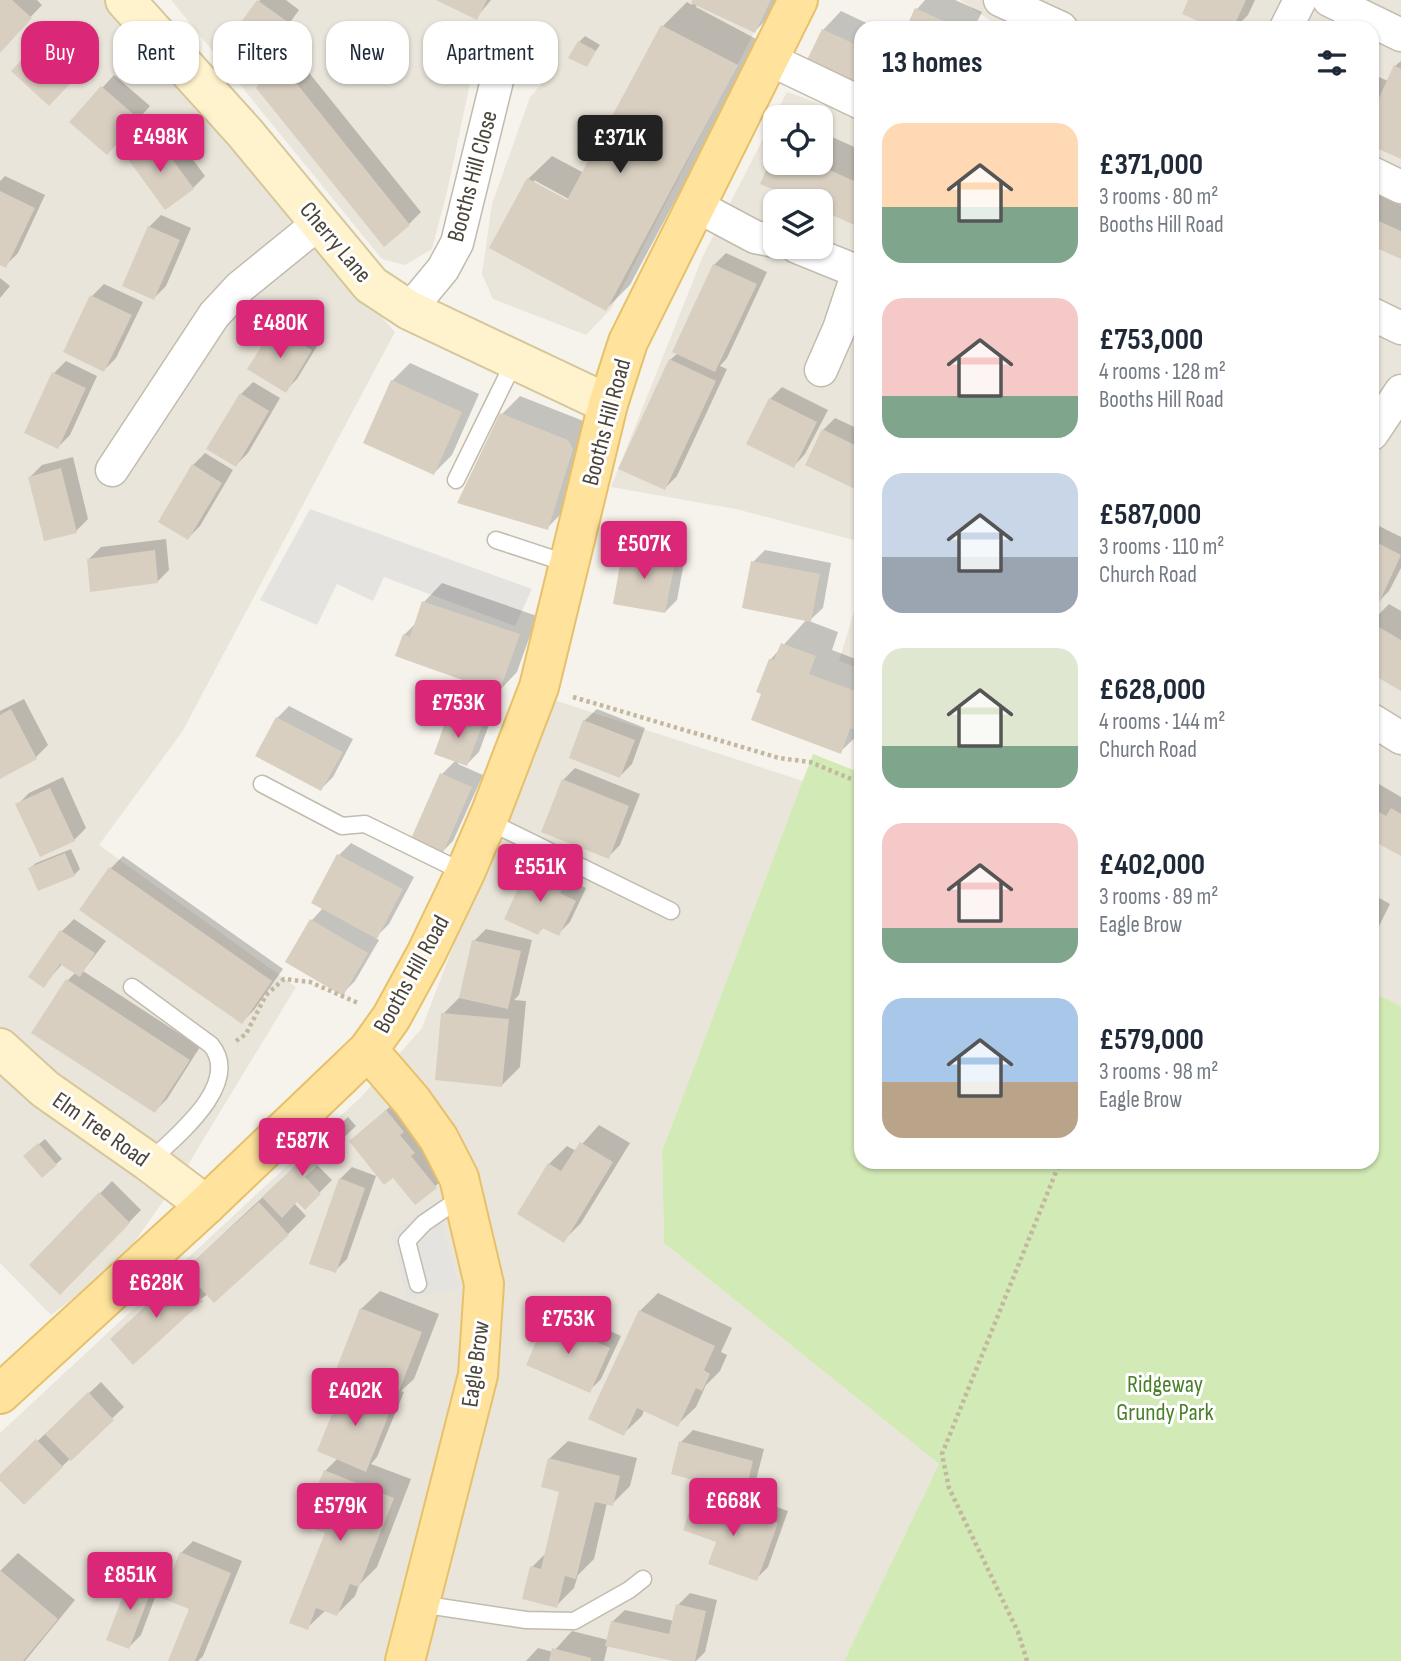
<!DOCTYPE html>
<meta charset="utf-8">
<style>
:root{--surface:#fff;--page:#f2f2f3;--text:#1f2937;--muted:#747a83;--accent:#db2777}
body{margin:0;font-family:"Sofia Sans Condensed",sans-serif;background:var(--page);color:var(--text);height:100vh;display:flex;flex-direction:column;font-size:26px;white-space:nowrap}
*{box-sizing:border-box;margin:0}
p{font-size:23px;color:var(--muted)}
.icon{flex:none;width:38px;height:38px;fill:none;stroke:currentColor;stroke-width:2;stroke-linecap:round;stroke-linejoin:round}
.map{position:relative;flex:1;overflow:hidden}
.drawer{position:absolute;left:854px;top:21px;width:525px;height:1148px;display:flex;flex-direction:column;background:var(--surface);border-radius:21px;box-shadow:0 2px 5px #0004}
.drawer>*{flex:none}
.hud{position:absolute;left:21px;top:21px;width:665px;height:63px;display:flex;gap:14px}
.buttons{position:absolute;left:763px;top:105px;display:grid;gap:14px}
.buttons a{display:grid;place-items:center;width:70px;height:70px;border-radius:14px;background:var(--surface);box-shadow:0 2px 5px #0004;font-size:35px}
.price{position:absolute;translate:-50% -60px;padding:0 16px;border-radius:7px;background:var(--accent);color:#fff;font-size:23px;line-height:46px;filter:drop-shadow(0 2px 4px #0008)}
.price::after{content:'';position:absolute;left:50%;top:42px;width:21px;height:16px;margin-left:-10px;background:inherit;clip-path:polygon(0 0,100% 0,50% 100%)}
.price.selected{background:#222;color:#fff}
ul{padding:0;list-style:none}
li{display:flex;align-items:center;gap:21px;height:175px;padding:0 28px}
li span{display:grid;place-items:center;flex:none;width:196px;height:140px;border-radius:21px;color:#555}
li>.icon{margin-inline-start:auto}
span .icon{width:84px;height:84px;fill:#fffc;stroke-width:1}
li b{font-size:30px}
h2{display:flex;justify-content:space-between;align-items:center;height:84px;padding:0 28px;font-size:30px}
.tag{padding:0 24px;border-radius:21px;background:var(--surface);box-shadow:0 2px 5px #0004;font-size:24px;line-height:63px}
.tag.selected{background:var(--accent);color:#fff}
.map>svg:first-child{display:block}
.residential{fill:#eae5da;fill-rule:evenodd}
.green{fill:#d2eab5}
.parking{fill:#e5e3e0}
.shadow{fill:#0003;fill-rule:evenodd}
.building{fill:#d8cfc1}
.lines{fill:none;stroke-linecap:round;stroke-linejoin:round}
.lane-casing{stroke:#c2bbae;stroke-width:19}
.street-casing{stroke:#c2bbae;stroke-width:35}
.secondary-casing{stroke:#d6c79b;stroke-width:42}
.primary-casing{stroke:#e6c16a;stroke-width:42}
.path{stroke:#c4b79f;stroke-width:4.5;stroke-dasharray:3.5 3.5;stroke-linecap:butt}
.lane{stroke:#fff;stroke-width:16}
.street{stroke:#fff;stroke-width:32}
.secondary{stroke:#fff3cd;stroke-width:38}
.primary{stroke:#ffe39c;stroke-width:38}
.labels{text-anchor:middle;stroke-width:6;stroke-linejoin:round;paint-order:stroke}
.street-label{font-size:24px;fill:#4b4439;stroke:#fff}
.park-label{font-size:24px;fill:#4a7f2a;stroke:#fff}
</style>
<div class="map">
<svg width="1401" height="1661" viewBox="0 0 1401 1661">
<rect width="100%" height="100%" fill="#f6f3ec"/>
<path class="residential" d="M0 0H110L295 221 395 332 182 732 99 845 296 987 183 1173 119 1264 51 1315 0 1263Z
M171 0H771L611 309 586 335 493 299 482 274 492 204 530 97 553 71 544 41 481 23 460 38 441 27 427 48 472 74 447 192 432 249 405 265 382 259Z
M960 0H1401V1006L1372 992V28H996L997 25Z
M787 92 861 118V542L736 509 611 487 703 256ZM775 117H821V163H775ZM775 201H821V247H775Z
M861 589V669L839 661Z
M548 698 803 781 662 1151 664 1243 939 1464 844 1661H0V1433L361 1097 422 1028Z"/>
<path class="green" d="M813 754 861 773V1162H1372V992L1401 1006V1661H844L939 1464 664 1243 662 1151Z"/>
<path class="parking" d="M310 509 532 589 515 626 384 577 373 601 337 584 317 625 260 600Z
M436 1202 459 1288 407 1300 391 1232Z"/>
<path class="shadow" d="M0 0H37L42 5 0 49Z
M260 0H286L299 10 271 49 259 60 230 39Z
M440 0H491L476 18Z
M694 0H779L773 13 755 31 697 4 696 7 760 41 630 285 606 309 528 179 552 156 584 173 663 26 687 2 692 5ZM534 180 576 203 574 206 534 184Z
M925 0H955L982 12 974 28H908L917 9Z
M1190 0H1255L1248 15 1235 28H1214Z
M841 11 877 28H861V83L823 30Z
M1337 19 1356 28H1328Z
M59 24 94 57 49 104 14 71Z
M1372 35 1379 39 1372 55Z
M585 36 600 45 586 65 579 42Z
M290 49 421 212 409 224 258 88Z
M1401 61V157L1372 144V74L1388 81 1395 66Z
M114 75 150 106 119 141 72 121Z
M169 127 205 176 193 188 130 158Z
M821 132 861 150V227L821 209V201H804L763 183 775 154V163H821Z
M5 176 45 195 18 253 6 265 0 263V181Z
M1372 192 1401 205V257L1372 244Z
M161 215 191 228 166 286 154 298 149 227Z
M726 253 767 272 727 358 720 366 727 369 677 476 665 488 670 360 678 353 714 265Z
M0 278 10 286 0 298Z
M104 284 143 302 116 358 104 370 92 296Z
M287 316 322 338 297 379 285 391 275 328Z
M66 361 97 376 70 435 58 447 54 373Z
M410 363 479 394 452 455 434 473 392 381Z
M253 382 280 398 248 453 236 465 241 394Z
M782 387 828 410 805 454 794 466 770 399Z
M520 396 586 422 565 510 547 528 502 414Z
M835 418 861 430V490L823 430Z
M205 453 233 470 200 526 188 538 193 465Z
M73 457 88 519 76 531 30 477 42 465Z
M1379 526 1401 537V568L1389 591 1377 603 1372 600V533Z
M637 537 687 546 677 600 665 612 625 549Z
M166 539 169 570 157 582 89 559 101 547Z
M765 550 831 563 823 608 809 621 838 632 832 650 861 661V732L840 752 764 693 770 660 807 619 753 562Z
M442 583 537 616 517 672 499 691 404 635 416 623 424 602Z
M1389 604 1401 611V689L1372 672V621Z
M24 699 48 745 36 757 0 777V711Z
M462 703 493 714 479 752 467 764 459 761 458 764 483 775 453 841 441 853 442 774 456 760 450 715Z
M289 706 353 739 333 777 321 789 257 756 277 718Z
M597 709 645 728 632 764 620 776 584 721Z
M575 768 640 794 620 845 608 857 563 780Z
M63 777 86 828 74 840 17 805 29 793Z
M1372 780 1401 797V854L1377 841 1372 846Z
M351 843 414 877 389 924 375 938 379 940 355 981 343 993 312 920 323 908 339 855Z
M71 849 80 869 74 875 30 868 36 863Z
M123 856 283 969 254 1010 242 1022 82 910 111 868Z
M542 856 575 871 571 881 586 888 570 922 558 934 544 927 538 933 506 918 530 868Z
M1372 894 1390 904 1372 940Z
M74 919 106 941 83 971 200 1047 167 1099 155 1111 67 981 76 972 63 963 43 986 30 977 62 931Z
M486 929 532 940 519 995 514 1000 526 1001 520 1067 502 1085 443 1014 461 996 474 941Z
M399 1099 448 1175 416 1203 393 1175 363 1130Z
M348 1117 356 1126 316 1164 332 1180 305 1207 297 1200 294 1203 306 1216 288 1234 201 1299 124 1327Z
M599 1125 630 1143 581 1223 563 1241 549 1164 567 1146 576 1151Z
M45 1139 62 1159 56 1164 31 1151Z
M352 1167 376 1176 347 1259 335 1271 340 1179Z
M112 1181 141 1210 60 1293 31 1265Z
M380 1291 439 1314 414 1379 401 1391 404 1392 377 1457 371 1464 411 1479 377 1567 359 1585 355 1596 337 1614 326 1610 307 1628 327 1532 325 1471 338 1458 345 1385 351 1380 361 1309Z
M658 1293 732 1328 721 1352 727 1355 720 1371 706 1385 696 1407 677 1425 644 1410 642 1416 623 1434 640 1311Z
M559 1308 621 1336 601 1379 589 1391 547 1320Z
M101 1382 124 1407 24 1503 0 1476Z
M693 1430 764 1449 756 1480 742 1494 788 1511 768 1567 756 1579 718 1541 694 1501 706 1489 735 1500 742 1492 681 1442Z
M568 1441 637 1458 630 1486 612 1504 607 1503 594 1559 578 1575 574 1588 556 1606 532 1567 546 1553 561 1490 549 1459Z
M193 1541 242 1561 203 1656 198 1661H174L191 1608 181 1553Z
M18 1553 75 1600 25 1661H0V1571Z
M144 1564 165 1571 160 1584 136 1575V1579L159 1587 141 1635 129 1647 132 1576Z
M690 1593 717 1600 705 1652 696 1661H681L608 1644 604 1661H526L538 1648 553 1652 572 1631 608 1640 612 1622 625 1610 674 1621 678 1605Z"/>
<path class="building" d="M0 0H12L32 18 0 53Z
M257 0 288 22 259 63 228 40Z
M436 0H487L477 20Z
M692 0H771L755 33 691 3Z
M1188 0H1246L1233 28H1214L1182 14Z
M915 8 959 28H906Z
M661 25 738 65 606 311 489 248 527 178 567 200Z
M822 29 861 47V85L807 60Z
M45 35 83 70 49 106 11 71Z
M578 41 596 51 587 67 568 58Z
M277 59 410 225 384 247 256 88Z
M1394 65 1401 69V159L1372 146V108L1374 109Z
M101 86 139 119 107 155 69 122Z
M156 137 194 189 165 210 127 158Z
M775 150V163H814L861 184V228L821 210V201H800L760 184Z
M0 191 35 208 6 268 0 265Z
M1372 218 1401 231V259L1372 246Z
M148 226 180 240 154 300 122 286Z
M713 264 757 284 715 372 672 352Z
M90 295 132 315 104 372 63 352Z
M274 327 312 350 286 393 247 369Z
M669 359 716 381 665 490 618 469Z
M52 372 86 388 58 449 24 433Z
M391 380 462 412 434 475 363 443Z
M240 393 269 411 236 467 206 449Z
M769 398 817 422 794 468 746 444Z
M500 413 568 440 573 449 548 530 457 503Z
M822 429 861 448V492L805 465Z
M192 464 222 483 188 540 158 522Z
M61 468 77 533 44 541 28 477Z
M1372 540 1401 555 1378 605 1372 602Z
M623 548 676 558 665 613 613 604Z
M155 550 158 583 90 592 87 559Z
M751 561 820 574 811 622 742 608Z
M422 601 520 634 499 693 395 656 403 634 410 637Z
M1372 623 1401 640V691L1372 674Z
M781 643 816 656 809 674 861 693V732L850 728 841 754 751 720 761 694 756 692 769 659 774 660Z
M11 709 37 759 0 779V715Z
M448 714 482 726 467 766 434 754Z
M276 717 343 752 321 791 255 756Z
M583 720 635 740 620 778 569 758Z
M440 773 472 787 442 855 410 841Z
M562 779 629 806 609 859 541 832Z
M50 788 75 841 40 857 15 804Z
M1372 808 1386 816 1391 808 1401 814V856L1375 842 1372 848Z
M65 853 75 876 38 891 28 868Z
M337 854 403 889 377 939 311 903Z
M109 867 272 981 242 1024 79 910Z
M528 867 565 884 560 893 576 901 559 936 542 928 538 935 504 919Z
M310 919 368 953 343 996 285 962Z
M60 930 95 953 80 977 60 964 44 988 28 977Z
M472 940 521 951 508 1009 459 998Z
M66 979 190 1060 155 1113 31 1033Z
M441 1013 509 1019 502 1087 435 1080Z
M386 1110 404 1132 400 1135 415 1153 411 1156 437 1188 415 1205 393 1178 384 1185 349 1141Z
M335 1128 346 1139 305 1177 321 1194 305 1210 297 1202 282 1218 262 1197Z
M580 1142 613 1162 564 1243 517 1214 548 1163 561 1171Z
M38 1143 57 1165 42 1178 23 1156Z
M339 1178 365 1188 336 1273 309 1264Z
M99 1192 130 1223 60 1295 29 1265Z
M259 1202 289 1235 214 1303 184 1270Z
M179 1275 203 1301 133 1365 110 1339Z
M360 1308 422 1332 396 1399 334 1375Z
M639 1310 715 1346 704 1370 710 1374 702 1391 696 1388 678 1427 637 1408 624 1436 588 1419Z
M546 1319 610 1348 590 1393 526 1365Z
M344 1384 393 1404 366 1472 317 1451Z
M88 1392 114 1420 71 1461 45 1434Z
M36 1439 63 1467 24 1505 0 1481V1474Z
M679 1441 753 1461 745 1494 671 1474Z
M548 1458 620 1476 613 1506 595 1502 576 1579 565 1576 557 1608 522 1599 530 1566 541 1569 559 1492 541 1487Z
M324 1470 394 1498 359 1587 350 1584 337 1616 316 1608 308 1630 289 1623 325 1533 302 1524Z
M693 1500 724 1512 727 1505 778 1523 757 1581 708 1564 716 1542 683 1530Z
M180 1552 231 1573 195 1661H168L189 1609 161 1598Z
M0 1570 58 1619 23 1661H0Z
M131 1575 154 1583 129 1649 106 1640Z
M676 1604 706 1611 695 1661H673L605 1646 611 1621 669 1634Z
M552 1648 591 1658V1661H549Z"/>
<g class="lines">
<defs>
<path id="lane" d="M456 480 515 360
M496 540 569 564
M262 784 342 826 365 824 465 873
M488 821 671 911
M132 987 211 1045C243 1084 175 1137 149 1162
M418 1284 407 1241 424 1223 462 1197
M420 1604 526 1620 574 1621 629 1590 643 1579"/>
<path id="street" d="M1000 0 1061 28
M1329 0 1401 35
M1286 28 1300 0
M769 59 861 103
M1372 173 1401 187
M695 205 755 237 775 241
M797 247 861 273
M409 310 443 269 457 243 503 56 477 50
M1372 314 1401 328
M821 370 839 329 858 272
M1372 434 1401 391
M112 470 214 315 240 287 320 222
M1372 720 1401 738"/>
<path id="secondary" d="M125 0 245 133 371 285 409 310 608 404
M0 1048 45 1089 149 1162 206 1205"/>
<path id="primary" d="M368 1050 412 1101 439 1139 459 1178 484 1284 478 1375 405 1661
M0 1394 206 1205 340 1077 368 1050 391 1018 426 954 465 873 491 812 539 687 608 404 628 342 798 0"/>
</defs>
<use href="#lane" class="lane-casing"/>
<use href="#street" class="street-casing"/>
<use href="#secondary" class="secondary-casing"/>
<use href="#primary" class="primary-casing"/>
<path class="path" d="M573 697 779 758 810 762 861 783
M236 1041 246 1034 266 995 284 979 310 982 358 1003
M1027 1661 1018 1632 949 1488 942 1454 1060 1162"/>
<use href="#lane" class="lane"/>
<use href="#street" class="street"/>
<use href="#secondary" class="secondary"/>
<use href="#primary" class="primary"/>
</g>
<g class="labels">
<g class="street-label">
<text transform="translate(472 176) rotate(-75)" y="8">Booths Hill Close</text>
<text transform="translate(336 242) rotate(50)" y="8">Cherry Lane</text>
<text transform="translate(606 422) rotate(-75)" y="8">Booths Hill Road</text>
<text transform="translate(411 974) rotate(-61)" y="8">Booths Hill Road</text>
<text transform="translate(101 1129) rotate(35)" y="8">Elm Tree Road</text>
<text transform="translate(475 1364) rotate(-82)" y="8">Eagle Brow</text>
</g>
<g class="park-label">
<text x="1165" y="1392">Ridgeway<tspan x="1165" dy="28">Grundy Park</tspan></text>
</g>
</g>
</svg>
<div class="buttons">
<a><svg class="icon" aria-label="locate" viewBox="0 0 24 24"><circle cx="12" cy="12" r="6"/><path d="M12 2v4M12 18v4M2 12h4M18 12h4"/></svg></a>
<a><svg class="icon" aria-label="layers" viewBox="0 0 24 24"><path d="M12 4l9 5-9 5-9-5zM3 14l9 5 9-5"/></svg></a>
</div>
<b class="price" style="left:160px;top:174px">£498K</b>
<b class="price selected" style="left:620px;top:175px">£371K</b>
<b class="price" style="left:280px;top:360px">£480K</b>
<b class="price" style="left:644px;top:581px">£507K</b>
<b class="price" style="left:458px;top:740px">£753K</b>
<b class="price" style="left:540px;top:904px">£551K</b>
<b class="price" style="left:302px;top:1178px">£587K</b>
<b class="price" style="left:156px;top:1320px">£628K</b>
<b class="price" style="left:568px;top:1356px">£753K</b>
<b class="price" style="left:355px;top:1428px">£402K</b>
<b class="price" style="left:733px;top:1538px">£668K</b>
<b class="price" style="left:340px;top:1543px">£579K</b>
<b class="price" style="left:130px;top:1612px">£851K</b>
<div class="hud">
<a class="tag selected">Buy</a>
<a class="tag">Rent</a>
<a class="tag">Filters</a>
<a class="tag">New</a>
<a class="tag">Apartment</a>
</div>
<section class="drawer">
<h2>13 homes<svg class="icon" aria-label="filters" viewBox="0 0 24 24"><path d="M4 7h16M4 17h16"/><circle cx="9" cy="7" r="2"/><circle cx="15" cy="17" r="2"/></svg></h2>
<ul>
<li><span style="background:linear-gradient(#ffd9b3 60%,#7fa58c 0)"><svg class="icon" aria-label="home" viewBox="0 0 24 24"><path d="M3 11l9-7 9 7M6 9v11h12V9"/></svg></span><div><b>£371,000</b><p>3 rooms · 80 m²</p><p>Booths Hill Road</p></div></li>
<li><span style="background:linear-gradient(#f6c9c9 70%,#7fa58c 0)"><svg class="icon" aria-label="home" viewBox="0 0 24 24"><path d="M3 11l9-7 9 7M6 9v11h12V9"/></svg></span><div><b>£753,000</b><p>4 rooms · 128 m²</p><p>Booths Hill Road</p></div></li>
<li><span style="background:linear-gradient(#c9d6e8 60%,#9aa5b1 0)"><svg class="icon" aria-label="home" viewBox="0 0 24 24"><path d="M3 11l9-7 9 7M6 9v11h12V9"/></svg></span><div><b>£587,000</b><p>3 rooms · 110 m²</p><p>Church Road</p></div></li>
<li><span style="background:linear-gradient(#dfe7d0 70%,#7fa58c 0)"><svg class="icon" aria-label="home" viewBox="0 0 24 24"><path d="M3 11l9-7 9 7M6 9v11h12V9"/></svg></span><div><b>£628,000</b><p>4 rooms · 144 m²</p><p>Church Road</p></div></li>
<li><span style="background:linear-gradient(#f6c9c9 75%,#7fa58c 0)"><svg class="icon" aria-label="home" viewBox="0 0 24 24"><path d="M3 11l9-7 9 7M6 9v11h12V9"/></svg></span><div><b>£402,000</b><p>3 rooms · 89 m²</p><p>Eagle Brow</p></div></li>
<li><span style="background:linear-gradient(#a9c7e8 60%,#b9a48a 0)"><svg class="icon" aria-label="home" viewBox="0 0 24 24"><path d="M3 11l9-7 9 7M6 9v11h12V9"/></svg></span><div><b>£579,000</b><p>3 rooms · 98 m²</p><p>Eagle Brow</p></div></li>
</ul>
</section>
</div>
